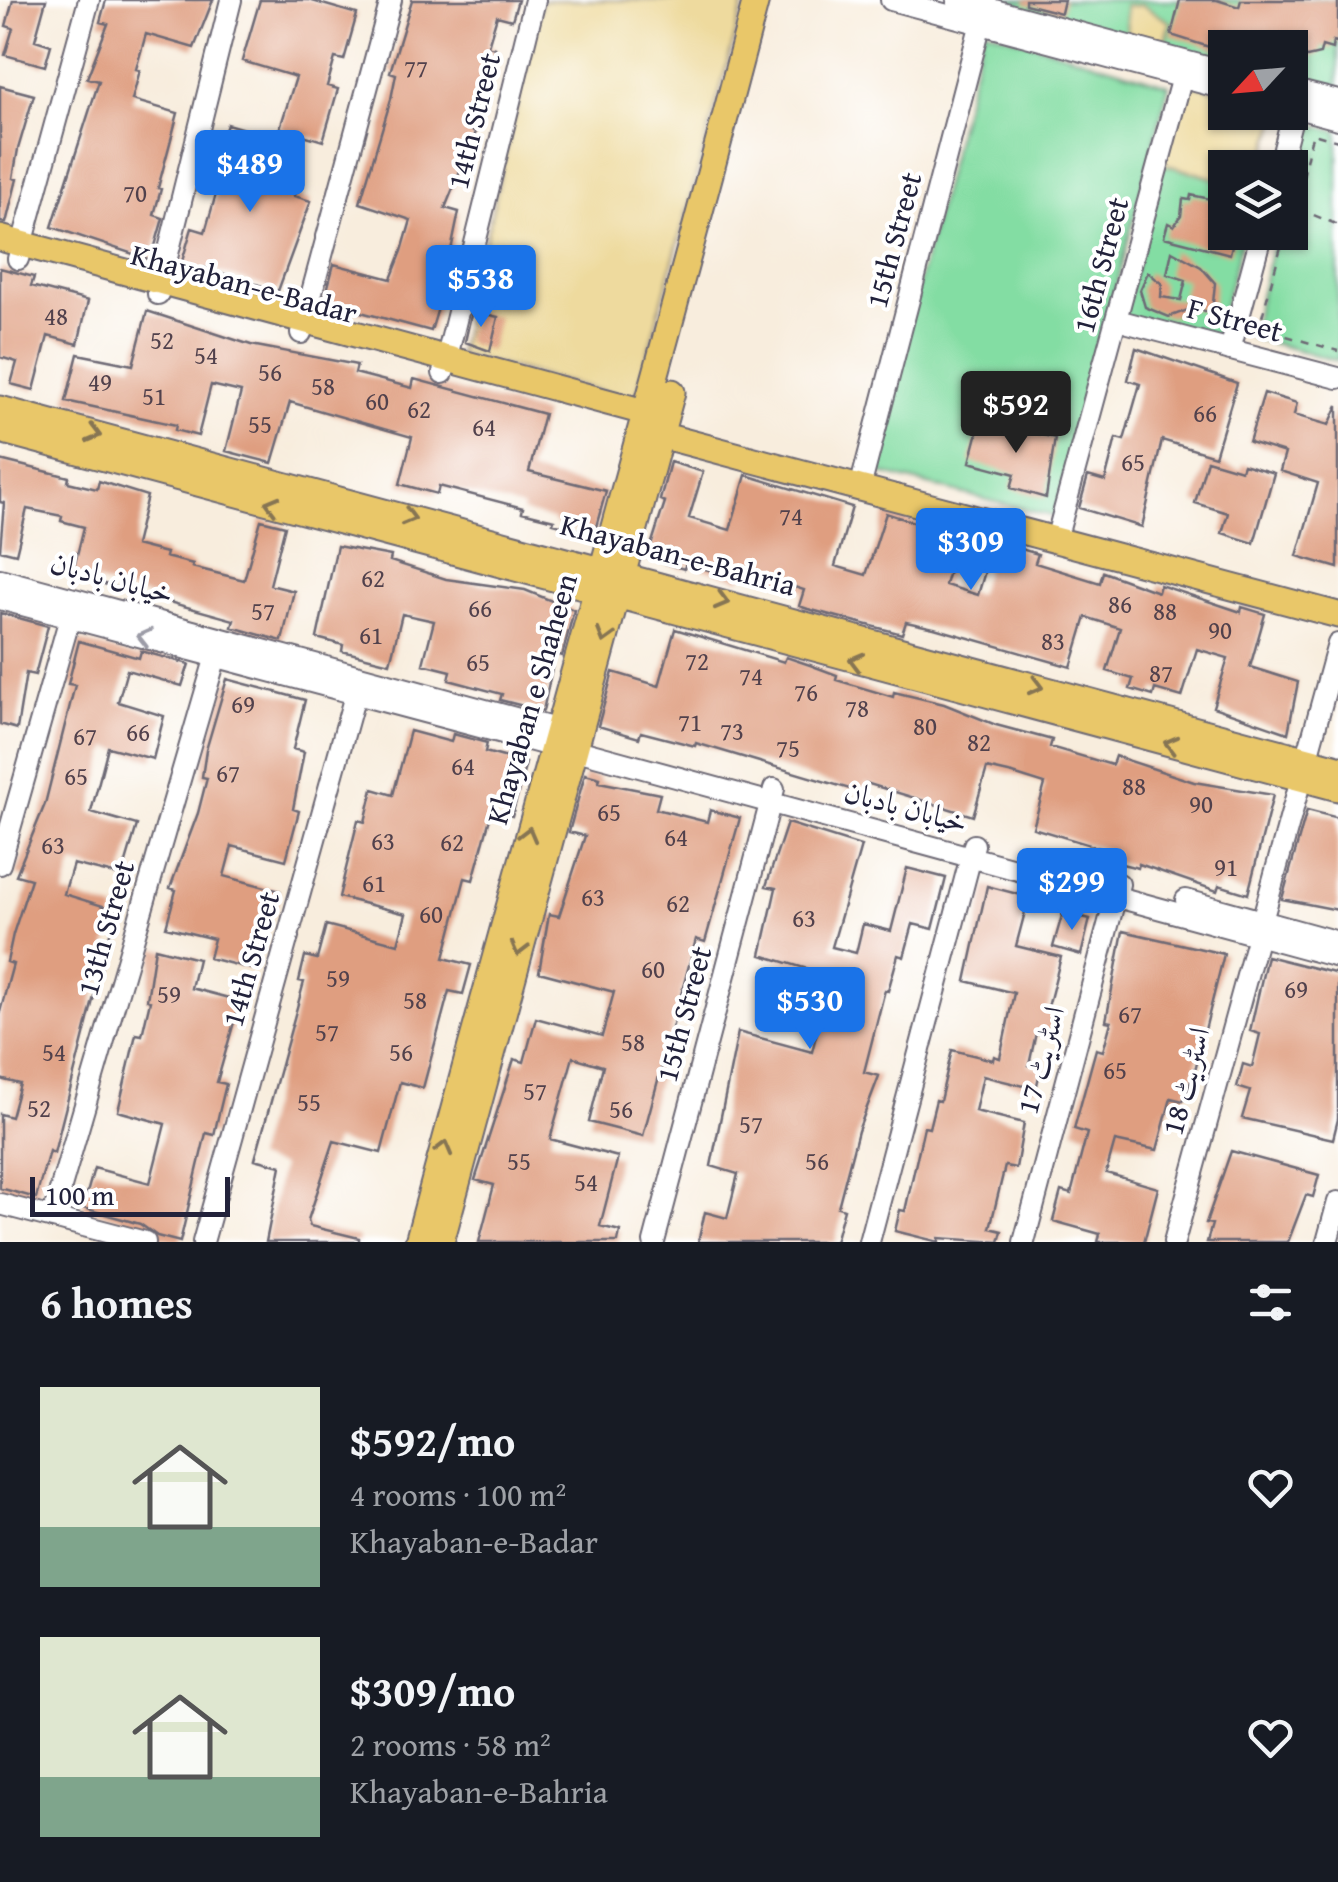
<!DOCTYPE html>
<meta charset="utf-8">
<style>
:root{--surface:#171b24;--page:#20242c;--text:#f1f3f6;--muted:#9ea1a6;--accent:#1a73e8}
body{margin:0;font-family:"Gentium Book Plus",Amiri,serif;background:var(--page);color:var(--text);height:100vh;display:flex;flex-direction:column;font-size:38px;white-space:nowrap}
*{box-sizing:border-box;margin:0}
p{font-size:32px;color:var(--muted)}
.icon{flex:none;width:55px;height:55px;fill:none;stroke:currentColor;stroke-width:2;stroke-linecap:round;stroke-linejoin:round}
.map{position:relative;height:1242px;overflow:hidden}
.details{display:flex;flex-direction:column;background:var(--surface);flex:1}
.details>*{flex:none}
.needle{width:65px;rotate:244deg}
.fabs{position:absolute;left:1208px;top:30px;display:grid;gap:20px}
.fabs a{display:grid;place-items:center;width:100px;height:100px;border-radius:0px;background:var(--surface);box-shadow:0 2px 8px #0004;font-size:50px}
.scale{position:absolute;left:30px;bottom:25px;width:200px;box-sizing:border-box;padding-left:10px;border:5px solid #22223b;border-top:0;font-size:28px;line-height:35px;white-space:nowrap;color:#22223b;-webkit-text-stroke:8px #fff;paint-order:stroke}
.price{position:absolute;translate:-50% -85px;padding:0 22px;border-radius:10px;background:var(--accent);color:#fff;font-size:32px;line-height:65px;filter:drop-shadow(0 2px 5px #0008)}
.price::after{content:'';position:absolute;left:50%;top:60px;width:30px;height:22px;margin-left:-15px;background:inherit;clip-path:polygon(0 0,100% 0,50% 100%)}
.price.selected{background:#222;color:#fff}
ul{padding:0;list-style:none}
li{display:flex;align-items:center;gap:30px;height:250px;padding:0 40px}
li span{display:grid;place-items:center;flex:none;width:280px;height:200px;border-radius:0px;color:#555}
li>.icon{margin-inline-start:auto}
span .icon{width:120px;height:120px;fill:#fffc;stroke-width:1}
li b{font-size:42px}
h2{display:flex;justify-content:space-between;align-items:center;height:120px;padding:0 40px;font-size:42px}
.map>svg:first-child{display:block}
.green{fill:#83dda3;stroke:#52806f;stroke-width:2.5}
.sand{fill:#eeda9e;stroke:#887e6c;stroke-width:2.5}
.building{fill:#df9e80}
.lines{fill:none;stroke-linecap:round;stroke-linejoin:round}
.minor-casing{stroke:#6d6974;stroke-width:24}
.major-casing{stroke:#6d6974;stroke-width:29}
.path{stroke:#6d6974;stroke-width:2.5;stroke-dasharray:8 8;stroke-linecap:butt}
.minor{stroke:#fff;stroke-width:20}
.major{stroke:#e9c769;stroke-width:25}
.oneway{stroke:#867452}
.oneway2{stroke:#9c9ca7}
.labels{text-anchor:middle;stroke-width:8;stroke-linejoin:round;paint-order:stroke}
.number-label{font-size:25px;fill:#51414c}
.street-label{font-size:30px;fill:#22223b;stroke:#fff}
</style>
<div class="map">
<svg width="1338" height="1242" viewBox="0 0 1338 1242">
<rect width="100%" height="100%" fill="#fff"/>
<filter id="ink" filterUnits="userSpaceOnUse"><feTurbulence type="fractalNoise" baseFrequency=".01" numOctaves="2"/><feDisplacementMap in="SourceGraphic" scale="20" xChannelSelector="R" yChannelSelector="G"/><feConvolveMatrix kernelMatrix="1 2 1 2 8 2 1 2 1" color-interpolation-filters="sRGB"/></filter>
<filter id="wash" filterUnits="userSpaceOnUse"><feTurbulence type="fractalNoise" baseFrequency=".0048" numOctaves="4" result="noise"/><feDisplacementMap in="SourceGraphic" scale="40" xChannelSelector="R" yChannelSelector="G"/><feGaussianBlur stdDeviation="2.25" result="paint"/><feColorMatrix in="noise" values="0 0 0 0 0 0 0 0 0 0 0 0 0 0 0 0 0 1.4 0 .05"/><feComposite in="paint" operator="in"/></filter>
<g filter="url(#wash)">
<rect width="100%" height="100%" fill="#f8eddd"/>
<path class="green" d="M984 0H1338V95L1290 82V48H1225V65L1127 34 1116 40Z
M984 29 1169 85 1055 517 870 470Z
M1303 122 1338 131V361L1250 337 1276 233 1290 232V175Z
M1163 164 1225 181V232L1244 233 1215 339 1123 317Z"/>
<path class="sand" d="M542 0H745L635 400 458 354Z
M1142 5 1170 22 1163 49 1118 39 1127 34 1125 6Z
M1184 81 1225 93V112L1279 113 1262 167 1225 168V181L1163 164Z"/>
<g id="blocks">
<path class="building" d="M13 0H46L35 40 51 45 45 66 5 55 13 28 6 26Z
M106 0H213L194 48 146 34 136 69 140 70 132 100 178 113 158 188 161 189 154 215 163 218 151 260 52 227 99 81 87 78 108 24 100 22Z
M260 0H309L357 14 344 60 335 58 327 86 338 89 323 141 280 128 296 77 242 61Z
M412 0H518L512 20 497 16 488 46 495 48 468 129 476 132 445 208 459 212 449 260 444 258 434 293 442 295 431 331 324 302 334 264 391 279 402 251 411 220 360 203 391 99 396 74 390 72Z
M1025 0H1064L1061 13 1025 4Z
M1180 0H1217L1239 7 1241 0H1338V42L1333 41 1332 49 1322 46 1320 54 1307 57 1290 53V48H1225V52L1171 35Z
M0 86 34 95 18 149 13 178 17 179 6 223 0 222Z
M227 124 269 136 263 158 302 169 294 196 311 201 278 291 205 268 203 274 180 268 192 228 205 232 225 163 216 160Z
M1191 195 1225 202V232H1235L1230 254 1164 237 1168 223 1174 226 1181 216 1183 199 1190 200Z
M1172 251 1201 267 1215 283 1212 313 1193 308 1169 317 1145 307 1140 290 1148 272 1162 284 1161 297 1181 300 1186 280 1167 274Z
M0 268 34 277 31 286 88 301 78 344 48 336 34 390 11 384 17 362 0 357Z
M147 311 251 345 357 365 355 373 412 388 414 379 544 414 529 472 606 491 594 534 553 523 554 520 522 512 523 508 439 486 437 494 400 484 412 437 290 402 272 463 226 451 241 392 211 385 198 436 175 430 176 425 66 401 78 354 133 365Z
M472 311 498 317 490 351 465 342Z
M1136 348 1237 383 1215 456 1162 440 1142 527 1079 508 1088 476 1105 481 1116 438 1124 440 1140 384 1128 380Z
M1264 393 1297 403 1294 415 1329 425 1338 405V568L1297 556 1318 483 1280 471 1285 453 1249 442Z
M981 420 1055 438 1046 498 1011 488 1015 474 970 462Z
M0 460 69 477 68 482 97 489 99 481 147 496 135 545 166 553 165 557 193 564 192 567 244 580 261 520 285 526 270 585 294 591 282 641 232 627 234 620 72 575 84 527 61 521 62 516 27 509 16 554 0 550 4 503 0 502Z
M1207 460 1241 470 1243 464 1274 473 1254 543 1222 533 1228 513 1195 503Z
M670 462 703 472 689 518 730 530 746 475 852 507 835 566 866 575 886 513 959 537 945 585 978 595 994 541 1038 554 1035 563 1100 583 1103 572 1158 592 1160 585 1241 612 1242 607 1265 614 1250 667 1298 682 1288 733 1213 707 1228 658 1197 649 1182 697 1155 689 1153 696 1130 689 1133 679 1107 671 1120 628 1086 617 1071 667 934 628 906 622 902 634 808 609 799 606 804 590 744 571 741 580 686 563 684 569 647 558 665 502 660 500Z
M337 546 391 556 390 561 446 579 525 590 574 610 562 656 555 654 543 711 500 700 502 694 449 680 451 671 423 664 434 621 402 614 390 663 342 651 343 645 317 638Z
M0 613 48 626 35 675 26 673 17 729 0 724Z
M675 629 784 662 786 657 810 665 837 675 836 680 893 697 894 692 944 704 996 725 1052 740 1050 747 1112 765 1115 756 1194 782 1273 795 1248 894 1219 885 1217 891 1139 864 1138 868 1114 862 1117 853 1033 828 1045 784 1013 774 987 768 973 816 866 783 863 793 696 743 695 746 641 732 639 738 598 726 613 672 659 686Z
M79 641 139 658 141 651 189 664 182 686 127 670 118 702 164 716 153 759 108 747 91 812 137 825 122 876 73 864 64 894 116 910 54 1153 49 1151 36 1198 0 1188V1114L11 1117 20 1084 0 1079V1012L13 964 7 962 13 934 31 879 16 875 45 804 75 685 68 684Z
M227 679 305 700 293 749 304 752 293 809 299 811 286 860 232 846 224 876 280 891 274 916 261 912 252 969 209 958 214 939 166 927 176 890 170 888 198 813 207 778 202 777 206 750Z
M410 731 451 742 453 734 487 743 485 752 526 763 512 816 492 811 473 880 465 878 444 958 471 965 463 994 449 991 423 1088 400 1082 381 1153 334 1141 308 1220 310 1226 359 1238V1242H266L281 1166 255 1159 304 982 299 981 305 956 317 959 326 925 398 944 406 914 339 897 358 820 365 822 373 789 393 795Z
M585 774 600 778 599 782 660 794 656 809 707 822 710 810 740 818 705 942 696 939 643 1136 589 1122 603 1066 573 1057 550 1139 618 1157 600 1226 620 1231 618 1242H479L494 1185 475 1180 514 1059 524 1062 536 1018 602 1036 614 992 539 972 549 914 559 916 585 836 569 832Z
M1307 810 1338 818V910L1282 899Z
M787 823 861 846 832 947 856 953 863 924 891 931 907 868 946 878 933 929 913 924 904 957 898 955 888 991 885 990 864 1072 879 1076 858 1131 838 1207 844 1209 835 1242H698L705 1212 727 1218 738 1174 711 1166 738 1032 812 1052 831 976 761 955 776 888 766 886Z
M987 886 1029 897 1016 946 1061 957 1047 1011 1056 1013 1050 1037 1036 1033 1029 1065 1041 1068 1036 1089 983 1076 975 1111 1024 1123 1016 1168 1005 1166 990 1228 1002 1231 999 1242 939 1238V1242L895 1231 900 1210 905 1211 924 1127 929 1128 936 1100 940 1101 952 1050 993 1060 994 1056 1000 1058 1014 993 966 981Z
M1063 912 1090 919 1081 955 1053 947Z
M1123 931 1224 954 1194 1074 1183 1101 1171 1098 1157 1150 1115 1141 1106 1173 1158 1188 1144 1242H1098L1100 1234 1053 1221 1061 1191 1071 1194 1087 1133 1074 1129 1096 1049 1103 1051 1111 1022 1106 1021Z
M155 948 198 959 191 988 240 1001 217 1082 226 1084 219 1113 214 1135 206 1133 180 1242 157 1236 140 1224 83 1208 94 1168 150 1183 165 1124 118 1111 136 1034 142 1035 150 1001 147 1000Z
M1267 956 1338 974V1119L1333 1139 1242 1118 1250 1091 1237 1087 1243 1064 1252 1067 1260 1034 1250 1031Z
M1231 1151 1319 1175 1313 1197 1306 1195 1288 1242H1207L1212 1224 1206 1223Z"/>
</g>
</g>
<g filter="url(#ink)">
<use href="#blocks" fill-opacity="0" stroke="#6d6974" stroke-width="2.5"/>
<g class="lines">
<defs>
<path id="minor" d="M891 0 1225 89
M957 0 1225 72
M1290 89 1338 101
M1290 106 1338 119
M1279 168 1299 91
M18 259 89 0
M158 294 231 0
M1117 320 1338 378
M301 333 391 0
M1230 350 1262 232
M443 373 535 0
M860 488 985 7
M1056 540 1186 62
M0 579 556 729
M0 599 551 746
M573 749 1338 957
M0 864 73 607
M1186 900 1338 942
M0 1204 145 1242
M52 1218 221 639
M203 1242 360 677
M654 1242 774 789
M869 1242 974 845
M1024 1242 1119 884
M1174 1242 1338 644
M1327 1242 1338 1202"/>
<path id="major" d="M0 238 648 413
M0 409 1338 768
M0 430 1338 788
M660 435 1338 615
M418 1242C529 827 648 415 756 0
M441 1242 672 392"/>
</defs>
<use href="#minor" class="minor-casing"/>
<use href="#major" class="major-casing"/>
<path class="path" d="M1299 209 1338 225
M1290 223C1303 198 1303 163 1313 134L1338 141
M1285 232 1259 328 1338 351"/>
<use href="#minor" class="minor"/>
<use href="#major" class="major"/>
</g>
<defs><path id="oneway-chevron" d="M-2-3.5L2.5 0L-2 3.5" fill="none" stroke-width="1.6" stroke-linecap="round" stroke-linejoin="round" transform="scale(2.5)"/></defs>
<g class="oneway">
<use href="#oneway-chevron" transform="translate(94 434) rotate(15)"/>
<use href="#oneway-chevron" transform="translate(272 504) rotate(-165)"/>
<use href="#oneway-chevron" transform="translate(409 517) rotate(15)"/>
<use href="#oneway-chevron" transform="translate(722 601) rotate(15)"/>
<use href="#oneway-chevron" transform="translate(605 636) rotate(106)"/>
<use href="#oneway-chevron" transform="translate(856 661) rotate(-165)"/>
<use href="#oneway-chevron" transform="translate(1036 686) rotate(15)"/>
<use href="#oneway-chevron" transform="translate(1171 744) rotate(-165)"/>
<use href="#oneway-chevron" transform="translate(528 834) rotate(-75)"/>
<use href="#oneway-chevron" transform="translate(519 949) rotate(105)"/>
<use href="#oneway-chevron" transform="translate(444 1148) rotate(-75)"/>
</g>
<use class="oneway2" href="#oneway-chevron" transform="translate(144 637) rotate(-166)"/>
</g>
<g class="labels">
<g class="number-label">
<text x="416" y="77">77</text>
<text x="135" y="202">70</text>
<text x="56" y="325">48</text>
<text x="162" y="349">52</text>
<text x="206" y="364">54</text>
<text x="270" y="381">56</text>
<text x="100" y="391">49</text>
<text x="323" y="395">58</text>
<text x="154" y="405">51</text>
<text x="377" y="410">60</text>
<text x="419" y="418">62</text>
<text x="1205" y="422">66</text>
<text x="260" y="433">55</text>
<text x="484" y="436">64</text>
<text x="1133" y="471">65</text>
<text x="791" y="525">74</text>
<text x="373" y="587">62</text>
<text x="1120" y="613">86</text>
<text x="480" y="617">66</text>
<text x="263" y="620">57</text>
<text x="1165" y="620">88</text>
<text x="1220" y="639">90</text>
<text x="371" y="644">61</text>
<text x="1053" y="650">83</text>
<text x="697" y="670">72</text>
<text x="478" y="671">65</text>
<text x="1161" y="682">87</text>
<text x="751" y="685">74</text>
<text x="806" y="701">76</text>
<text x="243" y="713">69</text>
<text x="857" y="717">78</text>
<text x="690" y="731">71</text>
<text x="925" y="735">80</text>
<text x="732" y="740">73</text>
<text x="138" y="741">66</text>
<text x="85" y="745">67</text>
<text x="979" y="751">82</text>
<text x="788" y="757">75</text>
<text x="463" y="775">64</text>
<text x="228" y="782">67</text>
<text x="76" y="785">65</text>
<text x="1134" y="795">88</text>
<text x="1201" y="813">90</text>
<text x="609" y="821">65</text>
<text x="676" y="846">64</text>
<text x="383" y="850">63</text>
<text x="452" y="851">62</text>
<text x="53" y="854">63</text>
<text x="1226" y="876">91</text>
<text x="374" y="892">61</text>
<text x="593" y="906">63</text>
<text x="678" y="912">62</text>
<text x="431" y="923">60</text>
<text x="804" y="927">63</text>
<text x="653" y="978">60</text>
<text x="338" y="987">59</text>
<text x="1296" y="998">69</text>
<text x="169" y="1003">59</text>
<text x="415" y="1009">58</text>
<text x="1130" y="1023">67</text>
<text x="327" y="1041">57</text>
<text x="633" y="1051">58</text>
<text x="54" y="1061">54</text>
<text x="401" y="1061">56</text>
<text x="1115" y="1079">65</text>
<text x="535" y="1100">57</text>
<text x="309" y="1111">55</text>
<text x="39" y="1117">52</text>
<text x="621" y="1118">56</text>
<text x="751" y="1133">57</text>
<text x="519" y="1170">55</text>
<text x="817" y="1170">56</text>
<text x="586" y="1191">54</text>
</g>
<g class="street-label">
<text transform="translate(474 121) rotate(-76)" y="10">14th Street</text>
<text transform="translate(894 240) rotate(-75)" y="10">15th Street</text>
<text transform="translate(1101 265) rotate(-75)" y="10">16th Street</text>
<text transform="translate(244 284) rotate(15)" y="10">Khayaban-e-Badar</text>
<text transform="translate(1235 320) rotate(15)" y="10">F Street</text>
<text transform="translate(678 555) rotate(15)" y="10">Khayaban-e-Bahria</text>
<text transform="translate(112 578) rotate(15)" y="10">خیابان بادبان</text>
<text transform="translate(532 699) rotate(-74)" y="10">Khayaban e Shaheen</text>
<text transform="translate(906 807) rotate(15)" y="10">خیابان بادبان</text>
<text transform="translate(106 928) rotate(-74)" y="10">13th Street</text>
<text transform="translate(251 959) rotate(-74)" y="10">14th Street</text>
<text transform="translate(684 1014) rotate(-75)" y="10">15th Street</text>
<text transform="translate(1041 1060) rotate(-75)" y="10">اسٹریٹ 17</text>
<text transform="translate(1186 1081) rotate(-75)" y="10">اسٹریٹ 18</text>
</g>
</g>
</svg>
<div class="fabs">
<a><svg class="needle" viewBox="-14 -14 28 28"><path d="M0-13l5 13h-10z" fill="#e53935"/><path d="M0 13l5-13h-10z" fill="#9ea1a6"/></svg></a>
<a><svg class="icon" aria-label="layers" viewBox="0 0 24 24"><path d="M12 4l9 5-9 5-9-5zM3 14l9 5 9-5"/></svg></a>
</div>
<div class="scale">100 m</div>
<b class="price" style="left:250px;top:215px">$489</b>
<b class="price" style="left:481px;top:330px">$538</b>
<b class="price selected" style="left:1016px;top:456px">$592</b>
<b class="price" style="left:971px;top:593px">$309</b>
<b class="price" style="left:1072px;top:933px">$299</b>
<b class="price" style="left:810px;top:1052px">$530</b>
</div>
<section class="details">
<h2>6 homes<svg class="icon" aria-label="filters" viewBox="0 0 24 24"><path d="M4 7h16M4 17h16"/><circle cx="9" cy="7" r="2"/><circle cx="15" cy="17" r="2"/></svg></h2>
<ul>
<li><span style="background:linear-gradient(#dfe7d0 70%,#7fa58c 0)"><svg class="icon" aria-label="home" viewBox="0 0 24 24"><path d="M3 11l9-7 9 7M6 9v11h12V9"/></svg></span><div><b>$592/mo</b><p>4 rooms · 100 m²</p><p>Khayaban-e-Badar</p></div><svg class="icon" aria-label="heart" viewBox="0 0 24 24"><path d="M12 20l-8-8c-3-5 5-10 8-4 3-6 11-1 8 4z"/></svg></li>
<li><span style="background:linear-gradient(#dfe7d0 70%,#7fa58c 0)"><svg class="icon" aria-label="home" viewBox="0 0 24 24"><path d="M3 11l9-7 9 7M6 9v11h12V9"/></svg></span><div><b>$309/mo</b><p>2 rooms · 58 m²</p><p>Khayaban-e-Bahria</p></div><svg class="icon" aria-label="heart" viewBox="0 0 24 24"><path d="M12 20l-8-8c-3-5 5-10 8-4 3-6 11-1 8 4z"/></svg></li>
</ul>
</section>
